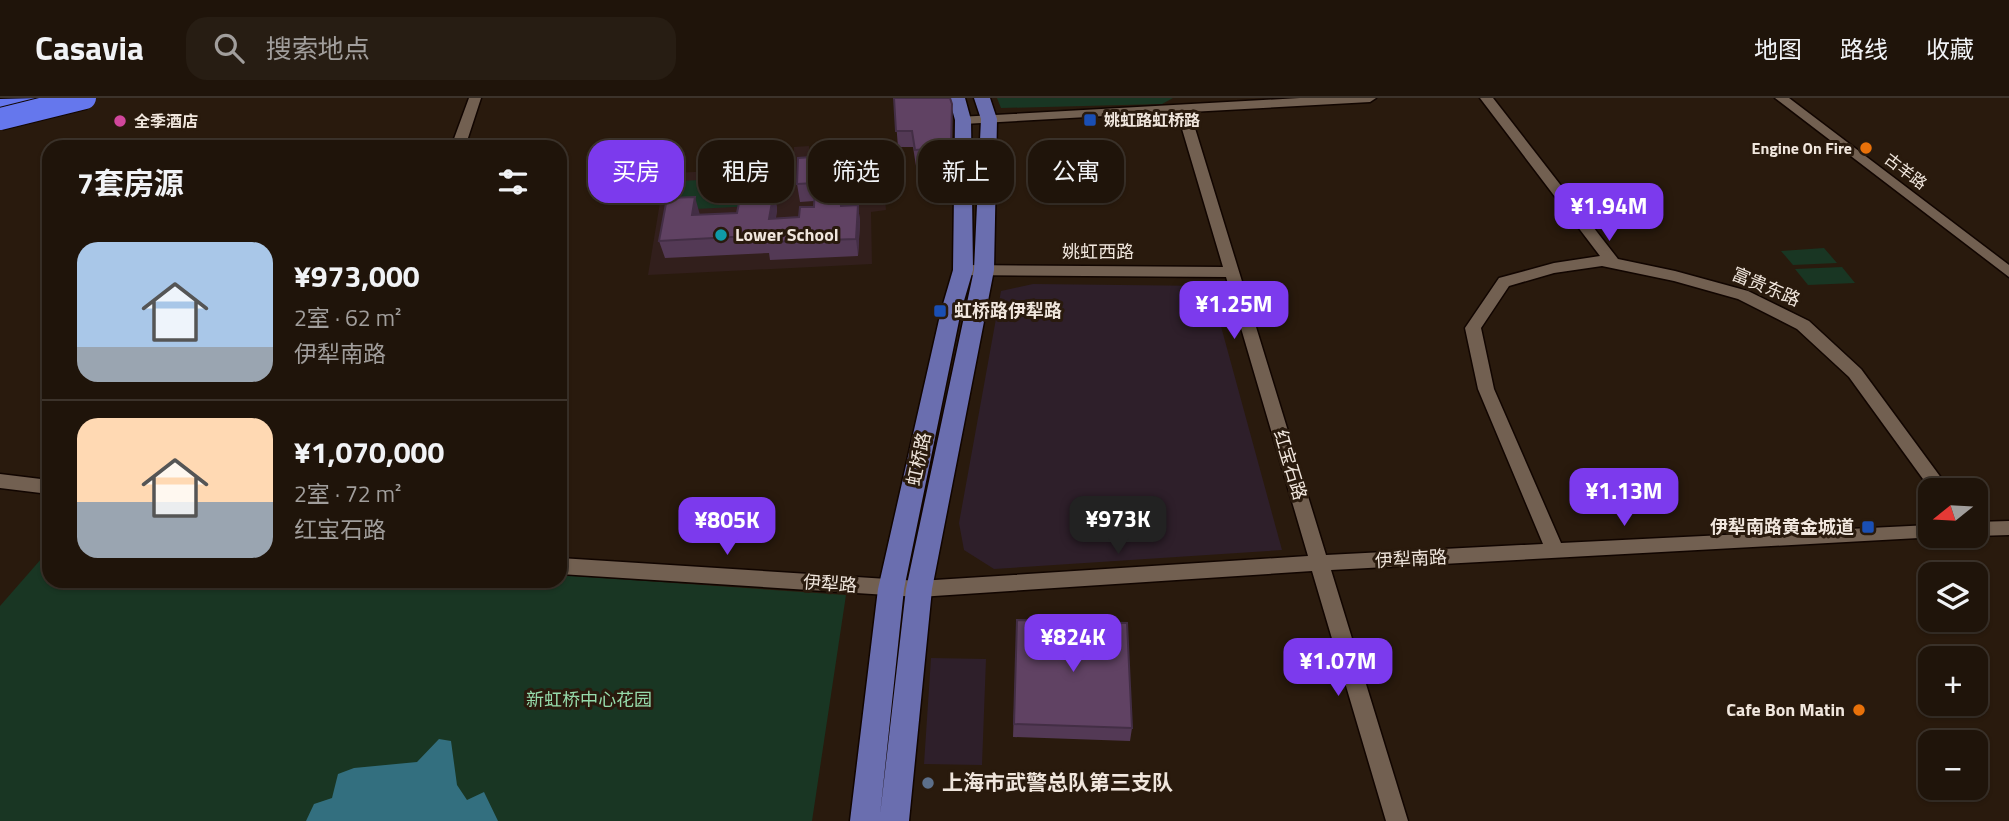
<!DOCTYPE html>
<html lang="zh">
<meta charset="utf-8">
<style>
:root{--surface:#1f140a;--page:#271d13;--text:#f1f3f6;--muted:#a19e9c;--line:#3c332b;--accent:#7c3aed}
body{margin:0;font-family:"Titillium Web","Noto Sans SC",sans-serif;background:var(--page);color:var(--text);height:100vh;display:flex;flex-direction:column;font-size:26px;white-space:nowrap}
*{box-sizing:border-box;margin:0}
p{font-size:23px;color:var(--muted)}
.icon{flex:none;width:38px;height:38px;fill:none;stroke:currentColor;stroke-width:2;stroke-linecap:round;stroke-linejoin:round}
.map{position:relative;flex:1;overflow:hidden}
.sheet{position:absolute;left:42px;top:42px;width:525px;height:448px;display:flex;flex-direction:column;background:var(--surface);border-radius:21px;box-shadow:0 2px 5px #0004,0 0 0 2px var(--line)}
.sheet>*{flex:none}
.hud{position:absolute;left:588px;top:42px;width:665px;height:63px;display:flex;gap:14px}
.needle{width:46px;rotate:252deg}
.fabs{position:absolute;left:1918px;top:380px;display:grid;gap:14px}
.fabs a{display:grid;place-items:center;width:70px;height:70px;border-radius:14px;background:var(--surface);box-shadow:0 2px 5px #0004,0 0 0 2px var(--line);font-size:35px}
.price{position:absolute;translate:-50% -60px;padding:0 16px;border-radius:14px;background:var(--accent);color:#fff;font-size:23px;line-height:46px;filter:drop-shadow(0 2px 4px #0008)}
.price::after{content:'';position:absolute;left:50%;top:42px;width:21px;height:16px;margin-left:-10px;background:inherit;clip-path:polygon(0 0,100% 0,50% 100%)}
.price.selected{background:#222;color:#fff}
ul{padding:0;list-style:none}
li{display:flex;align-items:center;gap:21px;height:175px;padding:0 35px}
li+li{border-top:2px solid var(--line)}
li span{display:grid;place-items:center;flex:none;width:196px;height:140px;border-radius:21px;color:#555}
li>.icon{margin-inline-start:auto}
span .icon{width:84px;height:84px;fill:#fffc;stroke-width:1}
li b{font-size:30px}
h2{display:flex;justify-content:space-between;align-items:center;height:84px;padding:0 35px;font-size:30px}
.pill{padding:0 24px;border-radius:21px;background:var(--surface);box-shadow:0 2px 5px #0004,0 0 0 2px var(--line);font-size:24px;line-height:63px}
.pill.selected{background:var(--accent);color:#fff}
header{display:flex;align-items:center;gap:42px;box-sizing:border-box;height:98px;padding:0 35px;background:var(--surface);border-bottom:2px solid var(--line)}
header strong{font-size:33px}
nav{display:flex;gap:38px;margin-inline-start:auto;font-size:24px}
.search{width:490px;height:63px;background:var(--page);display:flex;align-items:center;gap:18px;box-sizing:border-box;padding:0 24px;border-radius:21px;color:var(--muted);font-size:26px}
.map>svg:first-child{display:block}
.commercial{fill:#2e1f2a}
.education{fill:#321f1c}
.green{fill:#193623}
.water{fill:#336f7f}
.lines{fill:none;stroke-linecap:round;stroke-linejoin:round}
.minor-casing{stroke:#110500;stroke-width:3}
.major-casing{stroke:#110500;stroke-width:3}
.highway-casing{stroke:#110500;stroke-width:4}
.minor{fill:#726051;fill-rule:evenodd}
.major{fill:#6a6eaf;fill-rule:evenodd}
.highway{fill:#6577ed;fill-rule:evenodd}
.highway-bridge-casing{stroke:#110500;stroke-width:24;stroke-linecap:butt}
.highway-bridge{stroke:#6577ed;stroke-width:22}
.wall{fill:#533955}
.shaded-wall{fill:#432e45}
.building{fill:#604263;stroke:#432e45;stroke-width:2}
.transit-dot{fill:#1a4fb4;stroke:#291a0d;stroke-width:2.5}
.hotel-dot{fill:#d1479c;stroke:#291a0d;stroke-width:2.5}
.food-dot{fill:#e8710a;stroke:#291a0d;stroke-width:2.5}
.culture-dot{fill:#0f9aa8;stroke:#291a0d;stroke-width:2.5}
.service-dot{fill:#5c6f8a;stroke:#291a0d;stroke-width:2.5}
.labels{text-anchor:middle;stroke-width:6;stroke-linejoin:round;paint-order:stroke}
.far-poi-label{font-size:16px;font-weight:bold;fill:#f0e6dd;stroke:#291a0d;text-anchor:start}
.far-street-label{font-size:16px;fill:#f0e6dd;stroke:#291a0d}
.poi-label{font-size:18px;font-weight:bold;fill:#f0e6dd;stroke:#291a0d;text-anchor:start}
.street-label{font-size:18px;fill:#f0e6dd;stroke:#291a0d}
.park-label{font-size:18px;fill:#96dbab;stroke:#291a0d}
.near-poi-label{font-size:21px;font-weight:bold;fill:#f0e6dd;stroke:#291a0d;text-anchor:start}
</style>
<header>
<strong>Casavia</strong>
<div class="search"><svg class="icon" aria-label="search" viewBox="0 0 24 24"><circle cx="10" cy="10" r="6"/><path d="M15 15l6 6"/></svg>搜索地点</div>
<nav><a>地图</a><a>路线</a><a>收藏</a></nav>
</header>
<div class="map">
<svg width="2009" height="723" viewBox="0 0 2009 723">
<rect width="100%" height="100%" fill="#291a0d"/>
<path class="commercial" d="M1033 186 1210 188 1282 452 994 471 964 452 959 425 1001 193Z
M931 560 986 561 982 667 924 666Z"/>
<path class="education" d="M809 48V59L881 55 886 112 871 114 872 166 648 177 664 80H653L654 76 794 69V49Z"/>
<path class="green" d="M997 0H1173L1162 6 1001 10Z
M777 78 775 107 675 112 680 83Z
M1824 150 1837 165 1793 167 1781 153Z
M1842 169 1855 185 1808 187 1795 171Z
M49 452V483H560V477L846 497 812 723H0V508Z"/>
<path class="water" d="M439 641 451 643 457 687 467 702 484 694 498 723H306L314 706 332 700 338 676 354 670 417 664Z"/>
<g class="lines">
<defs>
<path id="minor" d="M469 0H481L465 49H451Z
M1300 0H1376L1370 4 1190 14 1326 457 1543 446 1478 291 1465 230 1499 180 1554 165 1600 158 1480 0H1493L1618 161 1675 173 1748 193 1809 223 1861 271 1950 392H1931L1849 279 1797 231 1738 201 1674 183 1602 168 1554 175 1509 188 1481 230 1494 291 1561 445 1930 427V438L1937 439 1331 472 1408 723H1386L1312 473 919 499 560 476V460L919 483 1308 458 1226 179 963 177 956 172 963 167 1223 169 1177 14 963 26 957 22 958 19Z
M1775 0H1789L2009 167V179Z
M0 376 49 382V396L0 390Z
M2009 423V437L1976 438H1973H1976V424Z"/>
<path id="major" d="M949 0H965L971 22 973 172 961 213 904 491 880 717 906 491 974 172 981 21 974 0H990L997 21 994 172 932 491 909 723H850L878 491 941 213 953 172 955 22Z"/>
<path id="highway" d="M39 0 37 4 0 13V1Z"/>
</defs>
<use href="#minor" class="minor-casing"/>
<use href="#major" class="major-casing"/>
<use href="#highway" class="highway-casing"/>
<use href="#minor" class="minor"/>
<use href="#major" class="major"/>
<use href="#highway" class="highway"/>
<defs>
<path id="highway-bridge" d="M0 21 85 0"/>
</defs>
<use href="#highway-bridge" class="highway-bridge-casing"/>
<use href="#highway-bridge" class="highway-bridge"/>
</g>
<path class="wall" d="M894 0 952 22V65L916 68 913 49H898Z
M860 52 862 69V100L841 101V108L858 107 860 124 858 158 770 162 769 155 665 160 659 143 700 117 737 115 774 93 777 111 776 120 799 119 814 109V103L800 104 797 86 812 59Z
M1017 522 1132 630 1130 643 1013 639Z"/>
<path class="shaded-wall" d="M952 6V65L951 49Z
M860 52 862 69V100L860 82Z
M774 93 777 111 773 138 769 121Z
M695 99 700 117H692Z
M858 107 860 124 858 158 856 141Z"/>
<path class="building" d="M894 0H950L952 6 951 49 915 52 912 33H896Z
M860 52V82L838 84 841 108 858 107 856 141 767 144V137L659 143 667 100 695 99 692 117 737 115 741 95 774 93 769 121 799 119 800 109H814L815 85 797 86 798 60 812 59V54Z
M1017 522 1127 525 1132 630 1014 626Z"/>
<g class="transit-dot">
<rect x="1083" y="15" width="14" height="14" rx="3.5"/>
<rect x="933" y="206" width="14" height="14" rx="3.5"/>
<rect x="1861" y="422" width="14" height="14" rx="3.5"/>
</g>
<circle class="hotel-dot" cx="120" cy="23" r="7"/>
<g class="food-dot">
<circle cx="1866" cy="50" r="7"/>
<circle cx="1859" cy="612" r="7"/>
</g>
<circle class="culture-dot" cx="721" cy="137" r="7"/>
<circle class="service-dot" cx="928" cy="685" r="7"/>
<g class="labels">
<g class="far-poi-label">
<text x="1104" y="28">姚虹路虹桥路</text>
<text x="134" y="29">全季酒店</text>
<text x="1852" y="56" text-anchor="end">Engine On Fire</text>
</g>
<g class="far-street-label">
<text transform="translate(1906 73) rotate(37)" y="6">古羊路</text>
</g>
<g class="poi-label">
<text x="735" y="143">Lower School</text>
<text x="954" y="219">虹桥路伊犁路</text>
<text x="1854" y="435" text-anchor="end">伊犁南路黄金城道</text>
<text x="1845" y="618" text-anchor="end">Cafe Bon Matin</text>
</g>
<g class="street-label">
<text x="1098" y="160">姚虹西路</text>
<text transform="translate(1766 189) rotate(23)" y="6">富贵东路</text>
<text transform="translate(919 361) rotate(-78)" y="6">虹桥路</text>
<text transform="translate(1290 367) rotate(73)" y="6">红宝石路</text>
<text transform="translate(1411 461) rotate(-3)" y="6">伊犁南路</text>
<text transform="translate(830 486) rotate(4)" y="6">伊犁路</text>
</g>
<g class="park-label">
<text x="589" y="608">新虹桥中心花园</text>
</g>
<g class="near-poi-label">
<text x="942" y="692">上海市武警总队第三支队</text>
</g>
</g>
</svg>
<div class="fabs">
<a><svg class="needle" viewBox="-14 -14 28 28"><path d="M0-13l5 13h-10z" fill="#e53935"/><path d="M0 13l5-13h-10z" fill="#a19e9c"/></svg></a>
<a><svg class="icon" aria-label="layers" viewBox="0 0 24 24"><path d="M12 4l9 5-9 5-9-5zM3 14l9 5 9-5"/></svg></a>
<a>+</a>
<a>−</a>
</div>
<b class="price" style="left:1609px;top:145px">¥1.94M</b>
<b class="price" style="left:1234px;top:243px">¥1.25M</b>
<b class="price" style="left:1624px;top:430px">¥1.13M</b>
<b class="price selected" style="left:1118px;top:458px">¥973K</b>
<b class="price" style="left:727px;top:459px">¥805K</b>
<b class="price" style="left:1073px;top:576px">¥824K</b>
<b class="price" style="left:1338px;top:600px">¥1.07M</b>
<div class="hud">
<a class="pill selected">买房</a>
<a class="pill">租房</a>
<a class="pill">筛选</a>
<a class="pill">新上</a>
<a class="pill">公寓</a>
</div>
<section class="sheet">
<h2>7套房源<svg class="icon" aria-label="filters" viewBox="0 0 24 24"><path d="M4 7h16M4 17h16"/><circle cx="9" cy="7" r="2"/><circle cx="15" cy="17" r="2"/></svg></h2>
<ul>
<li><span style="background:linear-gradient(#a9c7e8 75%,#9aa5b1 0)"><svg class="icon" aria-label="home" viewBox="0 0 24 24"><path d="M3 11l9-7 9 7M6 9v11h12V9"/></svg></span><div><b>¥973,000</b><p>2室 · 62 m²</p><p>伊犁南路</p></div></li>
<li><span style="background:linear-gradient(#ffd9b3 60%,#9aa5b1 0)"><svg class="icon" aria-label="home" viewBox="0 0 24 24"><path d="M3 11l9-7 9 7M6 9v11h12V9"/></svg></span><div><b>¥1,070,000</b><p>2室 · 72 m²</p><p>红宝石路</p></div></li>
</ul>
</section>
</div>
